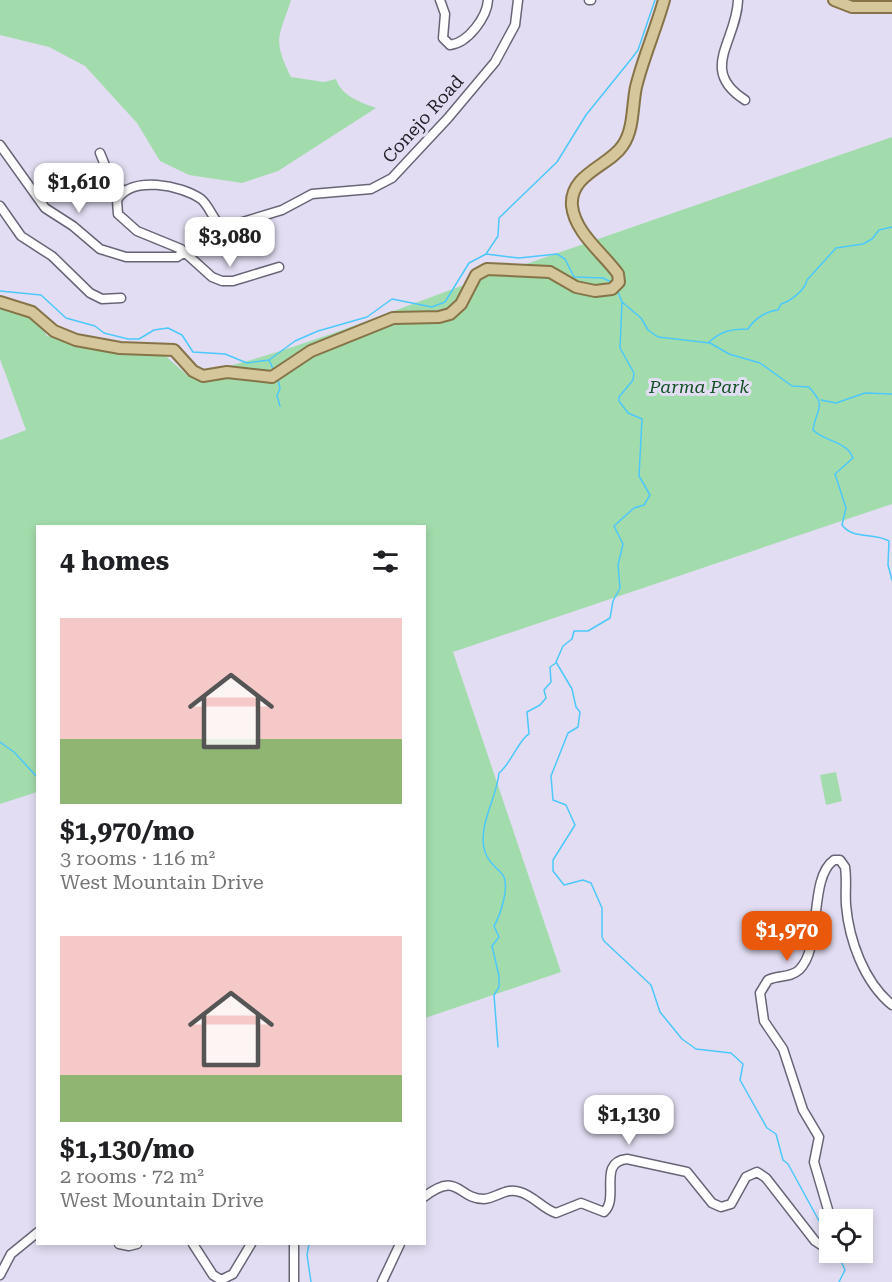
<!DOCTYPE html>
<meta charset="utf-8">
<style>
:root{--surface:#fff;--page:#f6f6f6;--text:#202124;--muted:#757577;--accent:#ea580c}
body{margin:0;font-family:"Roboto Serif",serif;background:var(--page);color:var(--text);height:100vh;display:flex;flex-direction:column;font-size:22px;white-space:nowrap}
*{box-sizing:border-box;margin:0}
p{font-size:20px;color:var(--muted)}
.icon{flex:none;width:33px;height:33px;fill:none;stroke:currentColor;stroke-width:2;stroke-linecap:round;stroke-linejoin:round}
.map{position:relative;flex:1;overflow:hidden}
.details{position:absolute;left:36px;top:525px;width:390px;height:720px;display:flex;flex-direction:column;background:var(--surface);border-radius:0px;box-shadow:0 3px 9px #0003}
.details>*{flex:none}
.tools{position:absolute;left:819px;top:1209px;display:grid;gap:12px}
.tools a{display:grid;place-items:center;width:54px;height:54px;border-radius:0px;background:var(--surface);box-shadow:0 3px 9px #0003;font-size:30px}
.price{position:absolute;translate:-50% -51px;padding:0 14px;border-radius:12px;background:#fff;color:#222;font-size:20px;line-height:39px;filter:drop-shadow(0 2px 3px #0008)}
.price::after{content:'';position:absolute;left:50%;top:36px;width:18px;height:14px;margin-left:-9px;background:inherit;clip-path:polygon(0 0,100% 0,50% 100%)}
.price.active{background:var(--accent);color:#fff}
ul{padding:0;list-style:none}
li{display:grid;align-content:center;gap:12px;height:318px;padding:0 24px}
li span{display:grid;place-items:center;height:186px;border-radius:0px;color:#555}
li>.icon{margin-inline-start:auto}
span .icon{width:108px;height:108px;fill:#fffc;stroke-width:1}
li b{font-size:26px}
h2{display:flex;justify-content:space-between;align-items:center;height:72px;padding:0 24px;font-size:26px}
.map>svg:first-child{display:block}
.green{fill:#a3dcac}
.lines{fill:none;stroke-linecap:round;stroke-linejoin:round}
.stream{stroke:#4cc8fb;stroke-width:1.5}
.minor-casing{stroke:#696577;stroke-width:11}
.major-casing{stroke:#867448;stroke-width:14}
.minor{stroke:#fff;stroke-width:8}
.major{stroke:#d6c69b;stroke-width:10}
.labels{text-anchor:middle;stroke-width:6;stroke-linejoin:round;paint-order:stroke}
.street-label{font-size:18px;fill:#25232b;stroke:#e2ddf2}
.park-label{font-size:18px;font-style:italic;fill:#135125;stroke:#e2ddf2}
</style>
<div class="map">
<svg width="892" height="1282" viewBox="0 0 892 1282">
<rect width="100%" height="100%" fill="#e2ddf2"/>
<path class="green" d="M0 0H291C279 38 272 39 291 77L324 82 336 79C341 96 362 103 376 108L278 171 242 183 189 175 160 161 137 123 85 66 49 47 0 35Z
M892 137V504L453 652 561 972 425 1018 424 526H38L37 792 0 804V440L26 430 0 359V308L35 318 47 336 97 347 160 351 188 376C286 355 380 315 475 281L479 272 500 273Z
M836 772 842 801 826 805 820 775Z"/>
<g class="lines">
<path class="stream" d="M486 254 498 236 499 218 557 162 586 115 632 58 638 50 655 0
M0 291 41 295 66 318 95 326 104 333 128 339H139L154 330 168 328 182 335 193 352 225 354 247 363 269 360 295 341 318 331 367 317 392 299 432 307 445 302 469 263 486 254 519 258 557 254 565 259 574 277 603 278 611 282
M618 292 622 302 641 318 648 330 658 337 710 343 729 354 760 363 792 386 809 387C828 408 816 407 813 430 825 442 847 441 853 458L835 474 846 508 842 525C853 540 875 532 889 541L888 565 892 580
M622 302 620 348 634 373 633 380 619 397V401L628 413 642 419 639 476 650 495 644 505 634 508 614 526 623 544 618 565 620 588 613 601 610 618 588 631H574L572 639 563 646 556 662 572 689 576 707 580 712 578 727 568 733 551 776 553 800 566 805 575 825 553 860V871L564 885 583 880 591 883 602 908V937L604 941 651 985 660 1012 682 1039 696 1049 731 1053 743 1064 740 1080 767 1128 776 1134 783 1160 788 1164 830 1241
M708 343C721 331 730 329 748 329 755 318 767 311 778 310L781 304C791 301 805 290 807 280L836 248 863 244 872 239 879 230 892 227
M269 360 274 371
M278 380 280 388 277 396 280 406
M821 400 836 403 865 393 892 394
M0 742 14 752 38 778
M498 1047 494 995 499 987V976L492 946 499 937 494 926C500 916 511 884 502 874 495 866 486 860 484 848 479 823 497 797 499 773 510 765 520 738 529 734L527 712 540 705 546 698 544 690 551 682 550 667 556 663
M309 1244 307 1255 311 1282
M837 1252 845 1270 839 1282"/>
<defs>
<path id="minor" d="M440 0 445 14 443 38 450 45C468 43 487 17 488 0
M589 0H591
M738 0C737 41 698 70 745 100
M0 145 45 208 73 226 100 249 126 257H177L185 252
M100 153 109 175 123 191
M0 206 21 236 52 256 90 293 102 299 121 298
M279 267 233 281H222L212 277 181 249 137 231 118 214 117 200C131 175 181 185 201 199 211 207 213 224 226 227L282 210 312 194 371 189 392 178 448 118 495 62 515 25 518 0
M424 1197C459 1170 457 1199 484 1199 497 1198 506 1187 520 1192 534 1196 543 1209 556 1213L581 1203 604 1212C620 1198 597 1162 627 1159L687 1172 712 1203 721 1207 731 1204 746 1177 757 1172 766 1178 815 1241 821 1245 830 1244
M831 1220 814 1162 819 1137 803 1110 783 1049 764 1021 760 993 768 980C778 975 790 978 799 970 823 947 808 878 834 860H840L845 867C847 880 845 892 846 905 849 940 864 982 892 1005
M119 1244 129 1246 137 1244
M193 1244 213 1275 221 1280 233 1274 251 1244
M294 1244V1282
M0 1275 11 1254 38 1232
M382 1282 400 1244"/>
<path id="major" d="M834 0 852 7H892
M0 302 32 312 54 331 76 340 120 348 174 350 193 371 203 376 227 372 272 377 311 351 393 318 439 317 450 314 461 304 476 275 487 269 550 272 576 287 595 291 612 289 619 282 618 274C603 253 575 233 572 206 569 174 610 166 623 145 634 129 632 106 636 87 643 58 656 29 664 0"/>
</defs>
<use href="#minor" class="minor-casing"/>
<use href="#major" class="major-casing"/>
<use href="#minor" class="minor"/>
<use href="#major" class="major"/>
</g>
<g class="labels">
<g class="street-label">
<text transform="translate(423 119) rotate(-48)" y="6">Conejo Road</text>
</g>
<g class="park-label">
<text x="699" y="393">Parma Park</text>
</g>
</g>
</svg>
<div class="tools">
<a><svg class="icon" aria-label="locate" viewBox="0 0 24 24"><circle cx="12" cy="12" r="6"/><path d="M12 2v4M12 18v4M2 12h4M18 12h4"/></svg></a>
</div>
<b class="price" style="left:79px;top:214px">$1,610</b>
<b class="price" style="left:230px;top:268px">$3,080</b>
<b class="price active" style="left:787px;top:962px">$1,970</b>
<b class="price" style="left:629px;top:1146px">$1,130</b>
<section class="details">
<h2>4 homes<svg class="icon" aria-label="filters" viewBox="0 0 24 24"><path d="M4 7h16M4 17h16"/><circle cx="9" cy="7" r="2"/><circle cx="15" cy="17" r="2"/></svg></h2>
<ul>
<li><span style="background:linear-gradient(#f6c9c9 65%,#8fb573 0)"><svg class="icon" aria-label="home" viewBox="0 0 24 24"><path d="M3 11l9-7 9 7M6 9v11h12V9"/></svg></span><div><b>$1,970/mo</b><p>3 rooms · 116 m²</p><p>West Mountain Drive</p></div></li>
<li><span style="background:linear-gradient(#f6c9c9 75%,#8fb573 0)"><svg class="icon" aria-label="home" viewBox="0 0 24 24"><path d="M3 11l9-7 9 7M6 9v11h12V9"/></svg></span><div><b>$1,130/mo</b><p>2 rooms · 72 m²</p><p>West Mountain Drive</p></div></li>
</ul>
</section>
</div>
